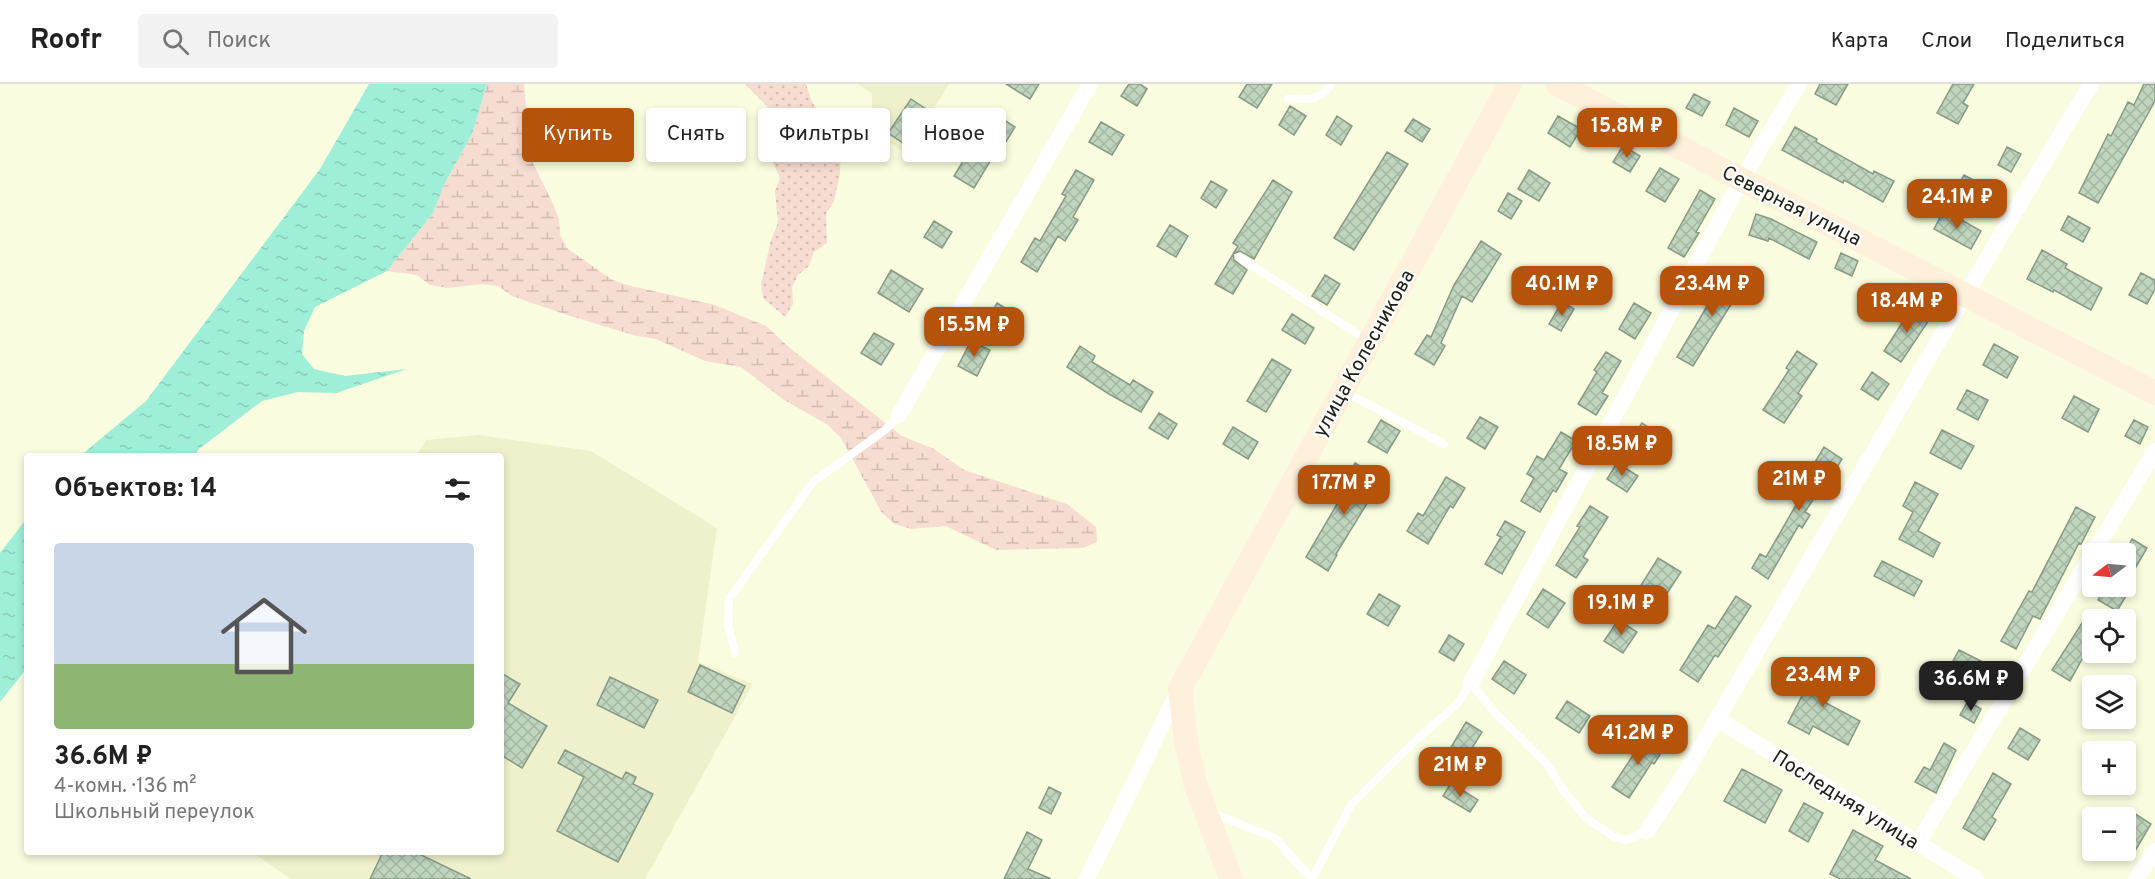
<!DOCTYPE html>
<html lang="ru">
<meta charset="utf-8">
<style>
:root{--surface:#fff;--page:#f2f2f2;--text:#222;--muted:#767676;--line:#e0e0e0;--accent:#b45309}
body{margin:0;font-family:Overpass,sans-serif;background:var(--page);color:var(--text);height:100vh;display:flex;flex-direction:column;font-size:22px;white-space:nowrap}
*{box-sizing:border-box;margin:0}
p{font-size:20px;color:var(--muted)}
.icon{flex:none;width:33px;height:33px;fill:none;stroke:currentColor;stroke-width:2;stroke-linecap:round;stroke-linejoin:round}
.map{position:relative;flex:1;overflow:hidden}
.side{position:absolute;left:24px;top:369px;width:480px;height:402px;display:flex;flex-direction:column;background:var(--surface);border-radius:6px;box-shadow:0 3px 9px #0003}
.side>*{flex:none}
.top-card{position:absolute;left:522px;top:24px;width:570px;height:54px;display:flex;gap:12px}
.needle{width:39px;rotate:254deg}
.fabs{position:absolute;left:2082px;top:459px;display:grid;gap:12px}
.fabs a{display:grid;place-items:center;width:54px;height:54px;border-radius:6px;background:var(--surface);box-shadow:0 3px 9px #0003;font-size:30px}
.price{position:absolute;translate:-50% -51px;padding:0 14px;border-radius:12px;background:var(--accent);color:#fff;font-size:20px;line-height:39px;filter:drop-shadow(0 2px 3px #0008)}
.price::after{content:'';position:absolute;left:50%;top:36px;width:18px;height:14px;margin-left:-9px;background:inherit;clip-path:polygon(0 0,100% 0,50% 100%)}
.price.on{background:#222;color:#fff}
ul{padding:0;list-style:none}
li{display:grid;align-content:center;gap:12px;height:318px;padding:0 30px}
li span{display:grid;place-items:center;height:186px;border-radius:6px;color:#555}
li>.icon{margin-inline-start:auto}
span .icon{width:108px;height:108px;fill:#fffc;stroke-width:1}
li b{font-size:26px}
h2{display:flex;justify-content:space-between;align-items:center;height:72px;padding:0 30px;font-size:26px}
.pill{padding:0 21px;border-radius:6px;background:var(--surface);box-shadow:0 3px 9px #0003;font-size:21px;line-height:54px}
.pill.on{background:var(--accent);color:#fff}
header{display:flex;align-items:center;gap:36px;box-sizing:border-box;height:84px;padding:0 30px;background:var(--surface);border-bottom:2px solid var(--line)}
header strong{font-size:28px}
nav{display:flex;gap:33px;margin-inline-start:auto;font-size:21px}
.search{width:420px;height:54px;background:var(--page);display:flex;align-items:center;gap:15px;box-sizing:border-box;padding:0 21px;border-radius:6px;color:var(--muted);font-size:22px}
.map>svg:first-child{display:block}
.built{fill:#eff1cc}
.grass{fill:url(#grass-dots)}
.wetland{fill:url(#wetland-marsh)}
.water{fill:url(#water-ripples)}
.building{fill:url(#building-cross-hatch);stroke:#879a84;stroke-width:1.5}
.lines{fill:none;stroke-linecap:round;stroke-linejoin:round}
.lane{stroke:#fff;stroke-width:8}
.street{stroke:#fff;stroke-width:16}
.secondary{stroke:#fef0db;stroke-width:24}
.labels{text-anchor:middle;stroke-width:4.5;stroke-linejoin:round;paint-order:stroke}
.street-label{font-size:20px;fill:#202116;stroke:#fff}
</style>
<header>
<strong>Roofr</strong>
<div class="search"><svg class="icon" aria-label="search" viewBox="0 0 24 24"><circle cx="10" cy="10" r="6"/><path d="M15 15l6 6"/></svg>Поиск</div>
<nav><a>Карта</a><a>Слои</a><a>Поделиться</a></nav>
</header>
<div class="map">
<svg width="2155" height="795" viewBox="0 0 2155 795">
<defs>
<pattern id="grass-dots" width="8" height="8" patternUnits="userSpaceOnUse" patternTransform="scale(1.5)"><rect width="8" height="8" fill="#f6dcd1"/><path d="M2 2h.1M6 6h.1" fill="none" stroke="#d3bcb3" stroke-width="1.8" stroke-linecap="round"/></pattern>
<pattern id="wetland-marsh" width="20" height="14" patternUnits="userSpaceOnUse" patternTransform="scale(1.5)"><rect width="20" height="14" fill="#f6dcd1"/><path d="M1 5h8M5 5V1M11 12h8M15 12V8" fill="none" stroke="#d3bcb3"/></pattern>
<pattern id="water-ripples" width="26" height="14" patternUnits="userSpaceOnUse" patternTransform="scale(1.5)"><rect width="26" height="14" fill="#9fefd8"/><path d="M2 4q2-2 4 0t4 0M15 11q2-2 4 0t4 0" fill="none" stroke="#89cdb9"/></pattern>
<pattern id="building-cross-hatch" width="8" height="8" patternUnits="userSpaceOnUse" patternTransform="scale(1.5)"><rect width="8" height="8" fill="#c0d5be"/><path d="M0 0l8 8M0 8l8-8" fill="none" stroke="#a5b7a3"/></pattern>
</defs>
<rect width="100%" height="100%" fill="#fafcdf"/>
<path class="built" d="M858 0H949L906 70 872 47V10Z
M479 351 591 367 717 444 698 578 753 600 645 795H291L252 768H501V372H416L426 356Z"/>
<path class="grass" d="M745 0H806C812 19 813 27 833 34L841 62 840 90 834 117 826 130 827 159 814 168 809 182 798 191 792 203 793 220 785 233 763 214 761 200 771 156 778 139 775 107 780 94 767 66 773 35 767 22Z"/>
<path class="wetland" d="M487 0H524L531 75 553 120 559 135 560 151 568 165 611 195 627 201 715 221 766 242 791 265 902 352 934 365 964 386 1067 420 1096 443 1097 458 1083 464 996 466 946 442 911 445 895 440 882 429 841 354 828 341 784 316 741 283 705 277 656 255 637 252 567 231 512 212 498 202 482 200 448 204 430 201 417 191 387 187 433 129 445 99 472 50Z"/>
<path class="water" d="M369 0H487L472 50 445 99 433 129 387 187 315 223 304 247 302 270 314 285 345 292 407 285 336 309 298 308 262 317 199 365 194 372H80L146 317 320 85Z
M27 434V584L0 618V469Z"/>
<path class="building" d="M1006 0H1039L1030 15Z
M1129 0H1140L1147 5 1137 22 1121 12Z
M1247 0H1272L1257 24 1239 13Z
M1820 0H1848L1836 21 1815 10Z
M1953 0H1974L1963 19 1968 22 1958 40 1937 29Z
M2144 0H2155V17L2098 119 2079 109 2108 50 2111 52 2128 18 2134 21Z
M1694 10 1710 18 1702 32 1686 24Z
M911 15 926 25 903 59 888 49Z
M1290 22 1306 32 1294 51 1279 41Z
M1734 24 1758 37 1749 53 1726 41Z
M998 32 1015 43 1004 61 1001 59 974 104 954 92 971 64 977 67Z
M1337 32 1352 42 1341 61 1326 51Z
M1558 32 1581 45 1570 63 1548 49Z
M1413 35 1430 45 1422 58 1405 47Z
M1101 38 1124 51 1112 71 1089 58Z
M1795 43 1817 55 1816 58 1873 90 1874 87 1894 97 1883 118 1844 96 1843 99 1782 66Z
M1623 62 1640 72 1630 88 1613 78Z
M2007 63 2021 70 2011 88 1998 81Z
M1387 68 1408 80 1354 166 1334 154Z
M1660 84 1679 95 1665 118 1646 107Z
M1076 86 1094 96 1073 133 1078 136 1065 157 1058 152 1037 188 1021 178 1035 154 1040 157 1066 112 1062 110Z
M1529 86 1550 99 1539 117 1518 105Z
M1964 91 1987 103 1979 117 1956 105Z
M1273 96 1292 108 1254 175 1240 167 1233 170 1234 176 1247 186 1233 210 1215 200 1238 162 1233 159Z
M1211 97 1227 106 1216 124 1201 114Z
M1700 106 1715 115 1696 148 1699 149 1684 173 1668 164Z
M1508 109 1522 117 1511 135 1498 127Z
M1944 126 1981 147 1971 165 1934 145Z
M1756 130 1771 135 1817 158 1809 175 1769 154 1768 157 1749 151Z
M2068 132 2090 144 2083 158 2061 146Z
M934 137 952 148 942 164 924 153Z
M1170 141 1188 152 1176 173 1157 162Z
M1481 157 1501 170 1472 218 1462 212 1441 259 1445 262 1434 281 1415 270 1427 251 1431 253 1454 201Z
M2042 166 2067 180 2065 184 2102 204 2091 226 2054 206 2053 208 2027 195Z
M1841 169 1858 177 1852 192 1835 184Z
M1729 185 1746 196 1693 282 1677 273Z
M891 186 923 205 909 228 878 209Z
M2141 189 2155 196V205L2147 220 2129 211Z
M1325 191 1340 200 1327 221 1312 212Z
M1562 218 1574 225 1561 247 1549 240Z
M997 219 1015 230 1003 249 986 239Z
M1634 219 1651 229 1635 255 1619 245Z
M1913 222 1931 233 1901 278 1884 267Z
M1292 230 1314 244 1305 260 1282 246Z
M874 249 894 260 881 281 861 269Z
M971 257 990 266 977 292 958 282Z
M1994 260 2018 273 2007 294 1983 281Z
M1080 262 1095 272 1092 278 1130 301 1133 296 1153 308 1141 328 1109 310 1067 283Z
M1797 267 1817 280 1798 309 1802 312 1784 339 1763 326 1789 286 1786 284Z
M1606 268 1621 277 1602 309 1608 312 1596 331 1578 320 1597 288 1594 286Z
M1272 275 1291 286 1266 328 1247 317Z
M1872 288 1889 300 1878 316 1861 305Z
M1967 306 1988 316 1978 336 1957 325Z
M2074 312 2099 325 2088 348 2062 334Z
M1159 329 1177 340 1168 355 1149 344Z
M1480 333 1498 343 1485 365 1467 354Z
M1381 336 1400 347 1387 369 1368 358Z
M2134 336 2148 343 2140 360 2125 352Z
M1642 339 1654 347 1642 367 1629 358Z
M1233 343 1258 358 1248 375 1223 360Z
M1942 346 1974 362 1961 385 1930 369Z
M1561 348 1576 357 1559 385 1567 389 1556 408 1553 406 1540 428 1521 417 1534 394 1527 390 1537 372 1544 376Z
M1824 363 1842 375 1833 390 1831 388 1805 428 1810 431 1802 444 1799 441 1768 495 1752 484 1760 470 1766 473 1804 407 1802 405 1818 380 1815 378Z
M1355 379 1382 395 1336 470 1337 471 1328 487 1306 473 1350 398 1345 395Z
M1617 379 1638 392 1627 408 1607 395Z
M1446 393 1465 404 1453 424 1450 422 1428 460 1407 447 1418 429 1423 432Z
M1915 398 1938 410 1918 447 1940 459 1933 473 1899 455 1913 428 1903 422Z
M1590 422 1608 433 1583 473 1588 476 1576 494 1556 481 1580 443 1577 442Z
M2076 423 2095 433 2081 460 2079 459 2040 535 2033 532 2016 565 2001 557 2029 507 2032 508Z
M1505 437 1525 448 1502 490 1485 480 1501 453 1497 451Z
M2132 455 2147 464 2126 500V466Z
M1658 474 1681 488 1662 517 1640 503Z
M1882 477 1922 497 1914 512 1874 492Z
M2105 502H2111L2126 512 2117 527 2098 516Z
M1543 505 1565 519 1548 544 1527 530Z
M1379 510 1400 522 1388 542 1367 530Z
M1736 512 1751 522 1718 573 1715 571 1698 598 1680 586 1708 541 1715 545Z
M1618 536 1637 548 1623 569 1604 557Z
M2084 536 2092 541V557L2070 597 2052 586Z
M1449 551 1464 560 1454 577 1439 568Z
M1959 566 1983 578 1971 601 1947 588Z
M1504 577 1526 591 1514 610 1492 595Z
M1819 579 1841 591 1826 619 1860 637 1848 661 1813 642 1809 650 1788 639Z
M700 581 745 602 732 629 688 608Z
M501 589 520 600 508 619 547 642 522 684 501 671Z
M610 593 658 616 644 644 597 621Z
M1567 617 1590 632 1579 649 1556 634Z
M1968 617 1981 625 1974 639 1960 631Z
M1466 638 1482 648 1466 674 1450 665Z
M2020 644 2040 656 2028 676 2008 664Z
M1646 652 1665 663 1654 680 1652 678 1629 714 1612 703Z
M1944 659 1956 666 1936 709 1915 698 1924 683 1930 686Z
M565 666 622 695 626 688 636 693 633 700 653 710 618 778 557 747 584 693 558 679Z
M1742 685 1782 706 1765 739 1724 717Z
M1993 689 2011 700 1992 733 1996 736 1984 756 1963 744Z
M1451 699 1478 716 1470 728 1443 712Z
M1049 703 1061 709 1051 730 1039 724Z
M1804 719 1823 729 1808 758 1789 747Z
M2126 724 2151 740 2135 767 2126 762Z
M1853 746 1883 762 1875 776 1911 795H1840L1830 790Z
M1027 748 1042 756 1028 785 1051 795H1004Z
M383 768H415L471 795H370Z"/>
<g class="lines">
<path class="lane" d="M1288 15C1306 16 1321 17 1331 0
M1239 173 1367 256
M1343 307 1444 360
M735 569 728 539 729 515 813 398 885 346 899 331
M1212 729 1275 754 1311 795
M1312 795 1351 721 1413 659 1457 620 1471 599 1496 630 1547 680 1563 706 1586 734 1614 753 1627 756 1647 747"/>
<path class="street" d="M899 331 1090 0
M2093 470 2155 367
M1471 599 1742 95 1799 0
M1717 635 1976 795
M1647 747 1686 688 1966 210 2091 0
M1918 759 2092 471
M1087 795 1179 606
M2136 795 2155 767"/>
<path class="secondary" d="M1557 0 2155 309
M1231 795 1195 699 1186 657 1180 605 1510 0"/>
</g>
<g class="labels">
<g class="street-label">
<text transform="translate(1792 121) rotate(27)" y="7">Северная улица</text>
<text transform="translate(1363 269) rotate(-61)" y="7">улица Колесникова</text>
<text transform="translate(1846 715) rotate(32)" y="7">Последняя улица</text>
</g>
</g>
</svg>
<div class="fabs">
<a><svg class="needle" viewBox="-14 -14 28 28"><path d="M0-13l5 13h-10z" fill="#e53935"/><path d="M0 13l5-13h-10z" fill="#767676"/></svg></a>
<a><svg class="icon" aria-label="locate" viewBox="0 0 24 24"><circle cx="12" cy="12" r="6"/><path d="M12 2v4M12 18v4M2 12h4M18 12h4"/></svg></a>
<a><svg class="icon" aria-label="layers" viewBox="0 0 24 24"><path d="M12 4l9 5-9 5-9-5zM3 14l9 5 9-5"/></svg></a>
<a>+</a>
<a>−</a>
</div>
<b class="price" style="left:1627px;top:75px">15.8M ₽</b>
<b class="price" style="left:1957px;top:146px">24.1M ₽</b>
<b class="price" style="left:1562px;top:233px">40.1M ₽</b>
<b class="price" style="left:1712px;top:233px">23.4M ₽</b>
<b class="price" style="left:1907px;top:250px">18.4M ₽</b>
<b class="price" style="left:974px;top:274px">15.5M ₽</b>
<b class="price" style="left:1622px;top:393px">18.5M ₽</b>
<b class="price" style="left:1799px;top:428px">21M ₽</b>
<b class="price" style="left:1344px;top:432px">17.7M ₽</b>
<b class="price" style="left:1621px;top:552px">19.1M ₽</b>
<b class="price" style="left:1823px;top:624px">23.4M ₽</b>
<b class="price on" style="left:1971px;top:628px">36.6M ₽</b>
<b class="price" style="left:1638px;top:682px">41.2M ₽</b>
<b class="price" style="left:1460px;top:714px">21M ₽</b>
<div class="top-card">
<a class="pill on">Купить</a>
<a class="pill">Снять</a>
<a class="pill">Фильтры</a>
<a class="pill">Новое</a>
</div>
<section class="side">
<h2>Объектов: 14<svg class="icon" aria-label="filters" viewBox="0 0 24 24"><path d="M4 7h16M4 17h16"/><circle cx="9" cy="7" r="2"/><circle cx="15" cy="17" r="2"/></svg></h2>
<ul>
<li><span style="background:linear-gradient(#c9d6e8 65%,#8fb573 0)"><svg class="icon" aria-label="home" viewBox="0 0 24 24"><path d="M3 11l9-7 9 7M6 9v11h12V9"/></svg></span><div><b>36.6M ₽</b><p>4-комн. · 136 m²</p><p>Школьный переулок</p></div></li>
</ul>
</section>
</div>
